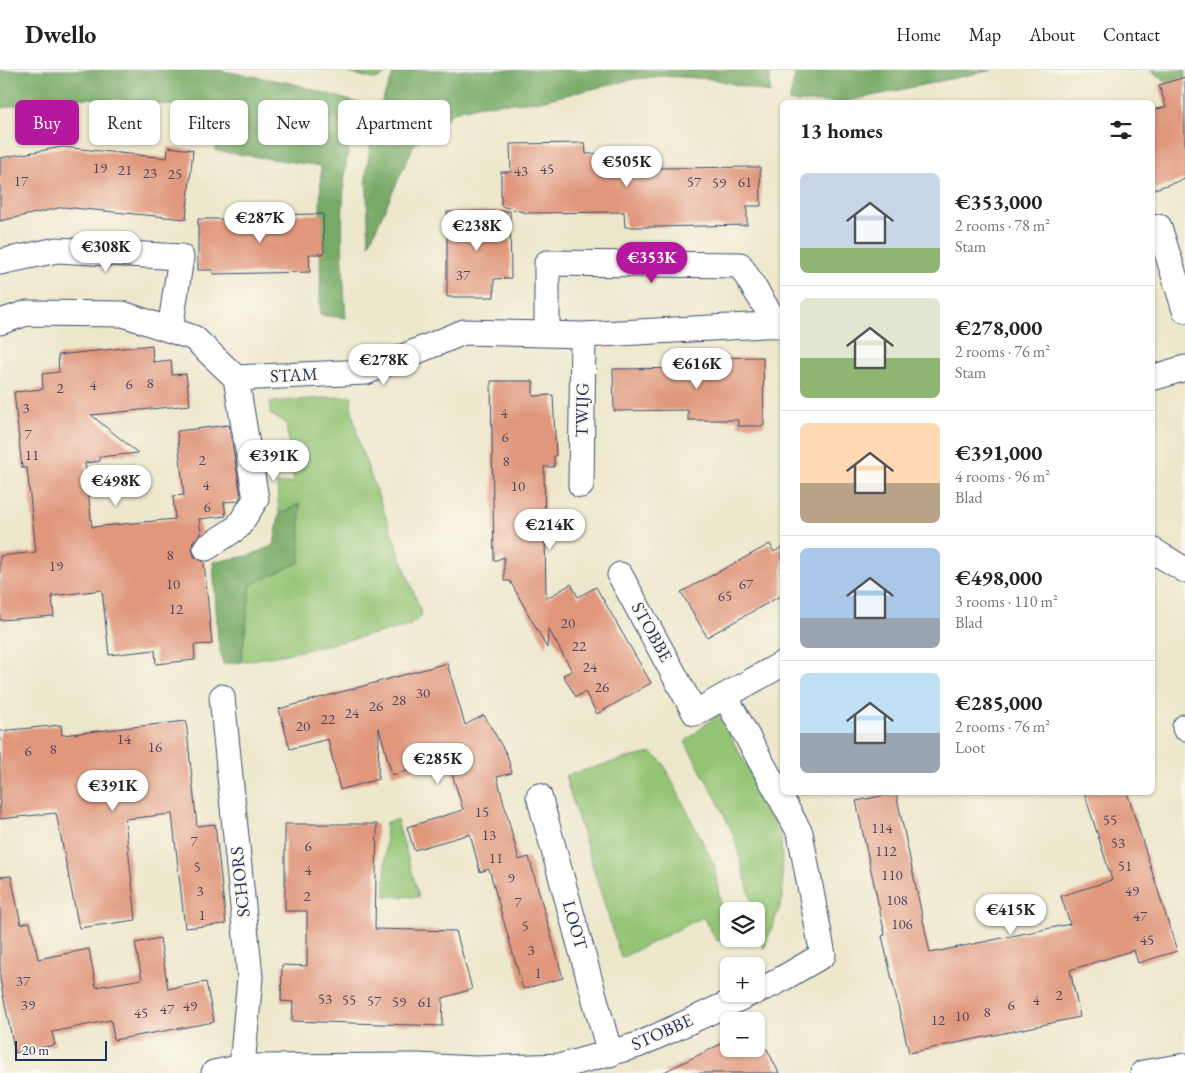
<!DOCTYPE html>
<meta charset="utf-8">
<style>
:root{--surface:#fff;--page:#f2f2f2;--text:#202124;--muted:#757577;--line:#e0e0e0;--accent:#b5179e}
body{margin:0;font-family:"EB Garamond",serif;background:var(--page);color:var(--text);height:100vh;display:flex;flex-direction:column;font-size:19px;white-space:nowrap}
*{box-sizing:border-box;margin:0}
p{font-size:16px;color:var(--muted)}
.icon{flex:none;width:28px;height:28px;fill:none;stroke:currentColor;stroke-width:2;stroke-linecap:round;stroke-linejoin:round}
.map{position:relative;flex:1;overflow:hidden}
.details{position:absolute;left:780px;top:30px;width:375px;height:695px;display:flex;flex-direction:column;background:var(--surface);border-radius:8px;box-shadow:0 1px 4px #0004}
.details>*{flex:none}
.hud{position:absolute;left:15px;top:30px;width:475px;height:45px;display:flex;gap:10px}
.tools{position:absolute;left:720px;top:832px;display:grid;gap:10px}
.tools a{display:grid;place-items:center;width:45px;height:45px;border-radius:8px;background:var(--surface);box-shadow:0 1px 4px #0004;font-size:25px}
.scale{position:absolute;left:15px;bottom:12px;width:92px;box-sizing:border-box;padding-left:5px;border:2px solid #1b2f5e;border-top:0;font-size:14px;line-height:18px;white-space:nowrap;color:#1b2f5e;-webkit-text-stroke:4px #fbf7ec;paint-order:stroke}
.price{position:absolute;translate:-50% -42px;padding:0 11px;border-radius:18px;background:#fff;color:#222;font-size:16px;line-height:32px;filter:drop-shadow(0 1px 2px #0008)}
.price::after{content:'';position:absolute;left:50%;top:30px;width:15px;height:11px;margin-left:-8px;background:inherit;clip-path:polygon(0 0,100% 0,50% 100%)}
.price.active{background:var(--accent);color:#fff}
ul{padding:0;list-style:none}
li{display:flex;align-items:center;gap:15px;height:125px;padding:0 20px}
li+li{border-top:1px solid var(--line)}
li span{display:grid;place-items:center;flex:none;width:140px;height:100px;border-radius:8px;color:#555}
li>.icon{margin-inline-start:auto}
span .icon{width:60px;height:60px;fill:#fffc;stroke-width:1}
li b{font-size:21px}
h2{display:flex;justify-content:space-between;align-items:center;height:60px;padding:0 20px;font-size:21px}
.chip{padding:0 18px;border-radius:8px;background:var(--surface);box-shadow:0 1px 4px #0004;font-size:18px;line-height:45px}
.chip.active{background:var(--accent);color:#fff}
header{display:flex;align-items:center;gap:30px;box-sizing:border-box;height:70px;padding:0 25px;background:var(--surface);border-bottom:1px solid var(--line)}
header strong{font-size:24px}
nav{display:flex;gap:28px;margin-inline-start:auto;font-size:18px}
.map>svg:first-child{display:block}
.green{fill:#94c575;stroke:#587a6a}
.forest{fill:#7a6;stroke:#496c62}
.building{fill:#e0977b}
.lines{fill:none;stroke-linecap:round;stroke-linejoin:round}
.street-casing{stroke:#3a4b6e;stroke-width:27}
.street{stroke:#fff;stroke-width:25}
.labels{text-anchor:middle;stroke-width:4;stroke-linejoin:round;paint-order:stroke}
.number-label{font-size:15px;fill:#4c4965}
.street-label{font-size:18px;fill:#1b2f5e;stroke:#fbf7ec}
</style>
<header>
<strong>Dwello</strong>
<nav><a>Home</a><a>Map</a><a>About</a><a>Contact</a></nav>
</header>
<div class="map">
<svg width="1185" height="1003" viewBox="0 0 1185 1003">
<rect width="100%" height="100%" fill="#fbf7ec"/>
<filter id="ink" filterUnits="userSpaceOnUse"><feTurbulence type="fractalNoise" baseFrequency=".02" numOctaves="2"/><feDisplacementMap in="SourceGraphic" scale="10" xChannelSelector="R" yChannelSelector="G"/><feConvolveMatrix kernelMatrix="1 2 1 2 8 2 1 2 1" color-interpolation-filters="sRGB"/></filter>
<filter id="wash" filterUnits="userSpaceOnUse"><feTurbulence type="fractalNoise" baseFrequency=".0096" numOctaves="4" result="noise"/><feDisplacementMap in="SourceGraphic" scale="20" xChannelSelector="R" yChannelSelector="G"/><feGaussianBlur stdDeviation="1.12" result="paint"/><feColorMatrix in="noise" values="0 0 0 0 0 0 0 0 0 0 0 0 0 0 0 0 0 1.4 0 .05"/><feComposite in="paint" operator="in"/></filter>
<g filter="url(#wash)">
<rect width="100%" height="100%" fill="#ede7cb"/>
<path class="green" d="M337 0H386L382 7 374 9Z
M352 326 351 336 360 376 422 545 409 556 291 583 241 592 251 515 299 434 279 444 277 414 294 412 286 353 270 344V332Z
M718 644 770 739 781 764 783 828 764 879 756 851V841H754L734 766 718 732 685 672Z
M652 683 663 693 714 795 727 869 717 871 703 847 621 888 565 706 623 689Z
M397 750 419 827 385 826 386 752Z"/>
<path class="forest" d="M0 0H218L291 13 362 34C358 46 352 59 350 71 339 128 342 190 346 248L320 245C321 195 319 146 321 96L216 81 214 42C144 31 69 19 0 39Z
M395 0H770V23L713 9 664 6 635 9 540 31 481 35 454 42 414 75 369 174 366 105 374 50Z
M796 0H992L844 32H789Z
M1150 0H1185V29L1184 26Z
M300 434V492L251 515 241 592 223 594 218 570 213 492 248 486 274 475 279 444Z"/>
<g id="blocks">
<path class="building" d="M1185 7V109L1152 120V40L1166 37 1159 15Z
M585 73 586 84 611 83V88L660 87V98L760 97 761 136H747V155L656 157H625L624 142 527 143 501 136V102H511L510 74Z
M62 77 167 88 168 77 193 80 186 149 63 137 0 151V88Z
M510 141 511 208 494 209V227H447V142Z
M323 144 324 184H309L310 202 213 204V200H198V149H247V145Z
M152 275 153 292 171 290 172 305 186 304 190 335 91 345 138 383 99 387 100 391 85 393 92 457 175 449 173 426 184 425 177 361 229 355 241 426 238 431 224 432 226 446 199 449 201 464 193 471 192 478 194 486 204 492 212 574 194 575 195 590 156 594 155 580 109 585 102 520 52 526 54 546 0 550V486L36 482 27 398H22L14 322 43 319 42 304 59 302 58 285Z
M763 287 764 356H738V350H688V340L614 341 613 299 702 298V288Z
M491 311H533V326L553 325 556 386H554V397H544L546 529 571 514 578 527 596 517 651 613 597 644 585 622 576 627 563 605 572 601 548 558 547 578 510 511H504V487L494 491Z
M770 474 774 482 782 477V525L707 567 681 522Z
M447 593 465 655 484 645 507 685 512 703 497 707 519 790 529 787 563 908 523 919 489 799 480 802 470 764 414 780 407 757 463 740 448 690 392 705 379 658 378 709 340 720 328 669 290 679 279 639Z
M186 651 197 756 215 754 226 854 185 858 172 744 125 749 136 850 79 858 56 743 0 749V661L61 655 62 665Z
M1084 722H1127L1177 881 1138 893 1134 880 1070 900 1080 947 909 983 882 866 885 865 856 731 896 723 930 883 1070 854 1061 826 1112 810Z
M285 754H377L375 859 456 861 472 919 443 928 442 956 292 951 293 932 281 931 282 895 307 896V841H285Z
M11 806 21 854 30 852 38 889 89 879 96 917 142 909 135 873 160 868 168 919 206 912 214 952 114 970 111 950 52 962 55 975 15 983 0 910V807Z
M729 970V979H767L779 1003H662Z"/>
</g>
</g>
<g filter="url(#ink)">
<use href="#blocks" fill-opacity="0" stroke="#3a4b6e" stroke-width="1"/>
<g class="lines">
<defs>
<path id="street" d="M1152 159 1159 157 1185 240
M0 192 57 180 181 187 170 260
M0 252 27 243 123 244 194 268 236 308 366 302 464 262 583 265 782 254
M547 264V193L740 195 777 255
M1152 308 1185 298
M581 415 583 265
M206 478 238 457 256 429 236 308
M1152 480 1185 500
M620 505 695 643 725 626
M222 627 250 907 242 997
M1185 657V658
M539 726 610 984
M756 921 773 914 823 885 800 763 725 626 782 594
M214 1003 242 997 417 996 475 999 562 996 638 975 749 924
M1143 1003 1185 996"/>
</defs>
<use href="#street" class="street-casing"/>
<use href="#street" class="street"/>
</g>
</g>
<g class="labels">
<g class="number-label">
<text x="100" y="103">19</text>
<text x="547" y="104">45</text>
<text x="125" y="105">21</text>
<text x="521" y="106">43</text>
<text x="150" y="108">23</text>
<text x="175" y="109">25</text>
<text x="21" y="116">17</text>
<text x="694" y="117">57</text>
<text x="745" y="117">61</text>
<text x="719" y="118">59</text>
<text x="463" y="210">37</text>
<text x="150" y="318">8</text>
<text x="129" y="319">6</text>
<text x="93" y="320">4</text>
<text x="60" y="323">2</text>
<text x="26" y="343">3</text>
<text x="504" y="348">4</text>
<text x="28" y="369">7</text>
<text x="505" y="372">6</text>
<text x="32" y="390">11</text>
<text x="202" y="395">2</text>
<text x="506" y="396">8</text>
<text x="206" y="420">4</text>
<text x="518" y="421">10</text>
<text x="207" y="442">6</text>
<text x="170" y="490">8</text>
<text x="56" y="501">19</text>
<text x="173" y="519">10</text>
<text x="746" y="519">67</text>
<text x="725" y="531">65</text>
<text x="176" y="544">12</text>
<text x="568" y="558">20</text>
<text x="579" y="581">22</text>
<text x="590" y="602">24</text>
<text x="602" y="622">26</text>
<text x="423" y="628">30</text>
<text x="399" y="635">28</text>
<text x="376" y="641">26</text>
<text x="352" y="648">24</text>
<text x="328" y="654">22</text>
<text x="303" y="661">20</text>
<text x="124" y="674">14</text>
<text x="155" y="682">16</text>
<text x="53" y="684">8</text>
<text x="28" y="686">6</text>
<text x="482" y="747">15</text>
<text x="1110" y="755">55</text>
<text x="882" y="763">114</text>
<text x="489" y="770">13</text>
<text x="194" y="776">7</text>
<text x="1118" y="778">53</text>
<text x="308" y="781">6</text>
<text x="886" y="786">112</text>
<text x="496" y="793">11</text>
<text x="1125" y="801">51</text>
<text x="197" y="802">5</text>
<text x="308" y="805">4</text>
<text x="892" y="810">110</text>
<text x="511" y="813">9</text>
<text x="200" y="826">3</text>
<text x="1132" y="826">49</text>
<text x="307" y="831">2</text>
<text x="897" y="835">108</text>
<text x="518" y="837">7</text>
<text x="202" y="850">1</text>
<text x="1140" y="851">47</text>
<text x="902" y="859">106</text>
<text x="525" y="861">5</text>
<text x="1147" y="875">45</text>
<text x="531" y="885">3</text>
<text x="538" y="908">1</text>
<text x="23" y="916">37</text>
<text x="1059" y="930">2</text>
<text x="325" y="934">53</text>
<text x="349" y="935">55</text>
<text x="1036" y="935">4</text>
<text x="374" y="936">57</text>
<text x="399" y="937">59</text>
<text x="425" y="937">61</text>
<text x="28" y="940">39</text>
<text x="1011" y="940">6</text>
<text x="190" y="941">49</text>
<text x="167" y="944">47</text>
<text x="987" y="947">8</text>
<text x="141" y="948">45</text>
<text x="962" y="951">10</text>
<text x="938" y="955">12</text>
</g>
<g class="street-label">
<text transform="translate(294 305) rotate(-3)" y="6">STAM</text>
<text transform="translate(582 340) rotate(-89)" y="6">TWIJG</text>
<text transform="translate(652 562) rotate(61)" y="6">STOBBE</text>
<text transform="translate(240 812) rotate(-96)" y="6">SCHORS</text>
<text transform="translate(575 855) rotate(74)" y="6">LOOT</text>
<text transform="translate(662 962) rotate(-24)" y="6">STOBBE</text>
</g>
</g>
</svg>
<div class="tools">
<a><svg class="icon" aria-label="layers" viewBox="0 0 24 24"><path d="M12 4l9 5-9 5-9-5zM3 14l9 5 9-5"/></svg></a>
<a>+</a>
<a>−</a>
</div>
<div class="scale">20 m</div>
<b class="price" style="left:627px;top:118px">€505K</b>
<b class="price" style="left:260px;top:174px">€287K</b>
<b class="price" style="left:477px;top:182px">€238K</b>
<b class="price" style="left:106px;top:203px">€308K</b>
<b class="price active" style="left:652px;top:214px">€353K</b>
<b class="price" style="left:384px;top:316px">€278K</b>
<b class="price" style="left:697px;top:320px">€616K</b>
<b class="price" style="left:274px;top:412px">€391K</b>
<b class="price" style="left:116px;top:437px">€498K</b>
<b class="price" style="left:550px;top:481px">€214K</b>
<b class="price" style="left:438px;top:715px">€285K</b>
<b class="price" style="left:113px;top:742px">€391K</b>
<b class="price" style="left:1011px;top:866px">€415K</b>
<div class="hud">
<a class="chip active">Buy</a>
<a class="chip">Rent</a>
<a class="chip">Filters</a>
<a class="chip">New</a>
<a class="chip">Apartment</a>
</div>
<section class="details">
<h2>13 homes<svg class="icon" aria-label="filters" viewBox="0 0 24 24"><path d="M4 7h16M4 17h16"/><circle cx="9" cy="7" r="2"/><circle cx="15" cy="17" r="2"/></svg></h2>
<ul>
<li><span style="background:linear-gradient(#c9d6e8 75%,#8fb573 0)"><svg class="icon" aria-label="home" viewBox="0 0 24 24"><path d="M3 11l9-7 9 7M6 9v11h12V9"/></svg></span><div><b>€353,000</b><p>2 rooms · 78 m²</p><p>Stam</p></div></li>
<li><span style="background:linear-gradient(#dfe7d0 60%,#8fb573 0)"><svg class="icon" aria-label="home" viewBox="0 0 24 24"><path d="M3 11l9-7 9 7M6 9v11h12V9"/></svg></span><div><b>€278,000</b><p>2 rooms · 76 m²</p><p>Stam</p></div></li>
<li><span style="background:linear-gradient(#ffd9b3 60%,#b9a48a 0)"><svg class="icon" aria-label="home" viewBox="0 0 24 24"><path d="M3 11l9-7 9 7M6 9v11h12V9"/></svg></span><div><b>€391,000</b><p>4 rooms · 96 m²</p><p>Blad</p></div></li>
<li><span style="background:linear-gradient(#a9c7e8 70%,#9aa5b1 0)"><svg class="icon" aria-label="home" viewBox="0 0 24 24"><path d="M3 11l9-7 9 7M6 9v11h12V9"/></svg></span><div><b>€498,000</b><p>3 rooms · 110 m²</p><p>Blad</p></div></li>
<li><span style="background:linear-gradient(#bfe0f5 60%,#9aa5b1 0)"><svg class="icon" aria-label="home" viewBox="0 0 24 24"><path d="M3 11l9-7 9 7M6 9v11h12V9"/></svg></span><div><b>€285,000</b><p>2 rooms · 76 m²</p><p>Loot</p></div></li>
</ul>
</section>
</div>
